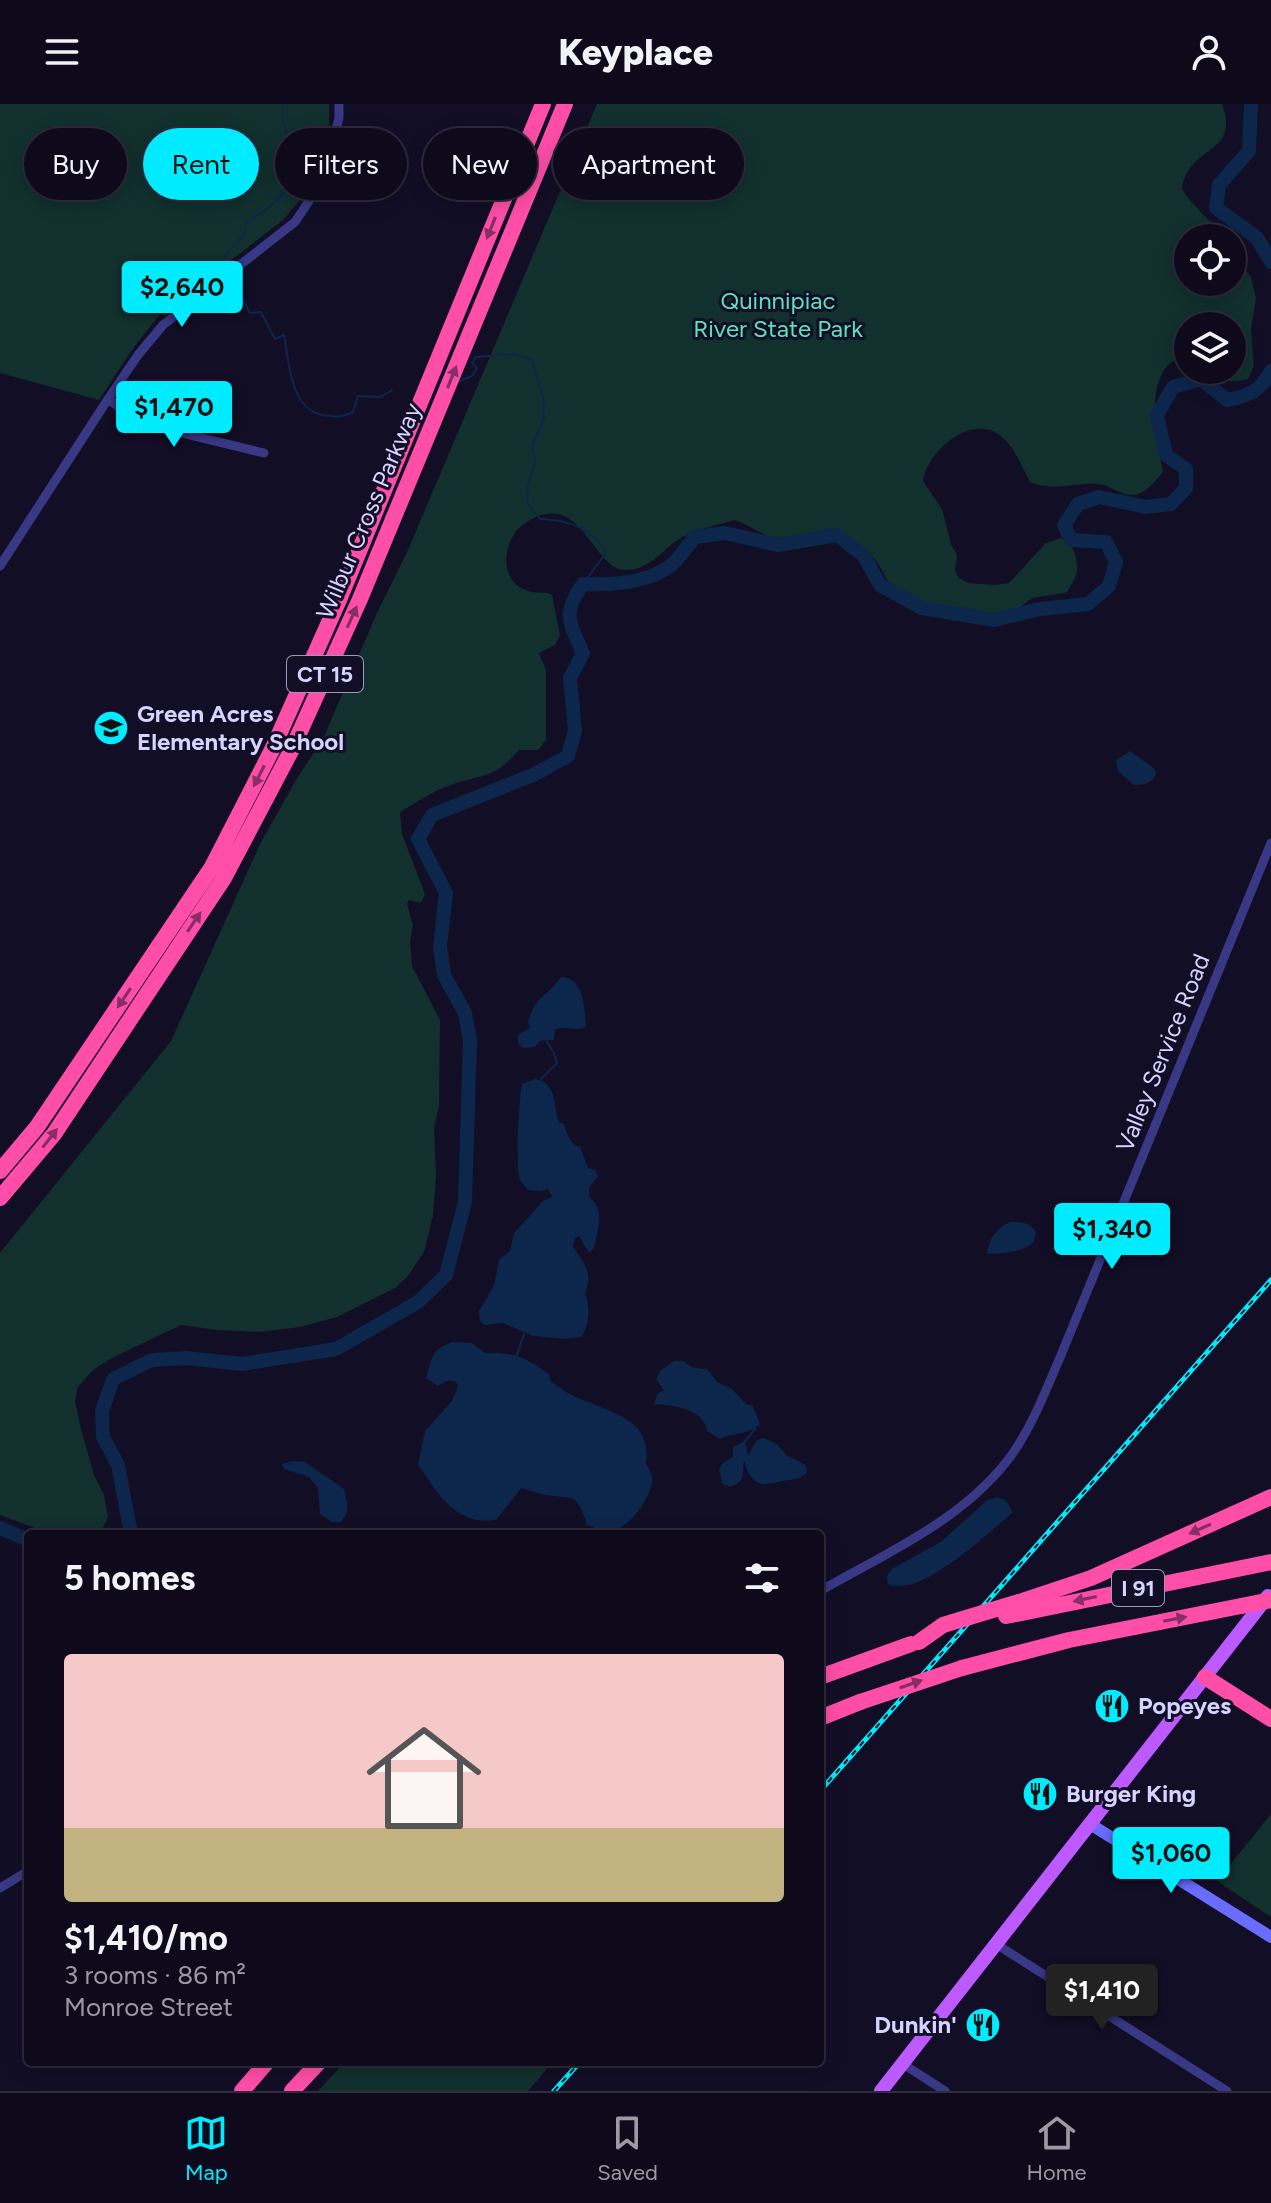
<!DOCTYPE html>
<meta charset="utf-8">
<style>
:root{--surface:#0e0a1c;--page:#1c1829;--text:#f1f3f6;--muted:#9b9aa3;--line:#2e2b3b;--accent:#00ecfe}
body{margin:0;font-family:Figtree,sans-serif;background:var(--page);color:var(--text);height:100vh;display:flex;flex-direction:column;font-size:30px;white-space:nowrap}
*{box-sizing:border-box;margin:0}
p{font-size:26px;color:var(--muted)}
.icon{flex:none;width:44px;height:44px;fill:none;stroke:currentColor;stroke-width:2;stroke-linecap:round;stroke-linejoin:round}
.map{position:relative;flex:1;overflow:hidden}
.sheet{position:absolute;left:24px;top:1426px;width:800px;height:536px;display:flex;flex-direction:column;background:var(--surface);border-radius:8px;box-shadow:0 4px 20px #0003,0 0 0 2px var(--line)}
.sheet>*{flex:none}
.banner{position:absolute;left:24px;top:24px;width:800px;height:72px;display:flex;gap:16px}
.controls{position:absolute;left:1174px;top:120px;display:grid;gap:16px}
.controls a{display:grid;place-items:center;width:72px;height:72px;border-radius:50%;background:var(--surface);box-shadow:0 4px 20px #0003,0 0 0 2px var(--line);font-size:40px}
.price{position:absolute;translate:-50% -68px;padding:0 18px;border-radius:8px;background:var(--accent);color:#111;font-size:26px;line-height:52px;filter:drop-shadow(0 2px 4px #0008)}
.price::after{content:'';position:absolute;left:50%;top:48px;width:24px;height:18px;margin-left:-12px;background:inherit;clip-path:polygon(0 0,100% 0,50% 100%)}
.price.current{background:#222;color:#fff}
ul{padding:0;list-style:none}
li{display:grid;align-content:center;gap:16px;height:424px;padding:0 40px}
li+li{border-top:2px solid var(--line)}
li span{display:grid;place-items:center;height:248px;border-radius:8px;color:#555}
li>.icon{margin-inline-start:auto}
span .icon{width:144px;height:144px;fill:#fffc;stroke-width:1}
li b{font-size:34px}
h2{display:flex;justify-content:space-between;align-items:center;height:96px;padding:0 40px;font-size:34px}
.pill{padding:0 28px;border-radius:36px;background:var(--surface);box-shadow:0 4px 20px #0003,0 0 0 2px var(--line);font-size:28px;line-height:72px}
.pill.current{background:var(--accent);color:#111}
header{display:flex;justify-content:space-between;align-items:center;height:104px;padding:0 40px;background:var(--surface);font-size:36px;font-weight:800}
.dock{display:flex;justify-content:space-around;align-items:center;height:112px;border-top:2px solid var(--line);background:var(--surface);font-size:22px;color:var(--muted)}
.dock a{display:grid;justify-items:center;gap:4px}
.dock .current{color:var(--accent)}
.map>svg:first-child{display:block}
.green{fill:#11302e}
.water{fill:#0d264b}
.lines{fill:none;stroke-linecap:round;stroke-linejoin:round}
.stream{stroke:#0d264b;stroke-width:2}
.river{stroke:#0d264b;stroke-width:14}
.street{stroke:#393885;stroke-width:9}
.secondary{stroke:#6a6bff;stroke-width:12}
.primary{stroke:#bc5aff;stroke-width:14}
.highway{stroke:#ff4ea8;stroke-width:16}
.rail-casing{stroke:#00ecfe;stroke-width:5}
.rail{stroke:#120e26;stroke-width:2;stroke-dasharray:6;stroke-linecap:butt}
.highway-bridge{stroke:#ff4ea8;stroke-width:16}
.oneway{fill:#882e67}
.labels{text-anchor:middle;stroke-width:6;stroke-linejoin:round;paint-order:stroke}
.shield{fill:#120e26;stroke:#9c98be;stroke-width:2}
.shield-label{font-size:22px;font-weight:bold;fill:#d7d3ff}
.park-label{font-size:24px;fill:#5ce2bc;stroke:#120e26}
.street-label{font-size:24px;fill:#d7d3ff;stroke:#120e26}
.poi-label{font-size:24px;font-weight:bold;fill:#d7d3ff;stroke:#120e26;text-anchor:start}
</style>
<header><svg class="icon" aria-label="menu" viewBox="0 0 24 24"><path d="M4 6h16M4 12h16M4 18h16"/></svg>Keyplace<svg class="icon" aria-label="person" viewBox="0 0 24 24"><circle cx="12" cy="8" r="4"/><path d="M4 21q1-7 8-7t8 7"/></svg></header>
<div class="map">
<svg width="1271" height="1987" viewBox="0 0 1271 1987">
<rect width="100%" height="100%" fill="#120e26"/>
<path class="green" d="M0 0H329C332 46 313 83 283 116L157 214 134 243 99 296 0 269Z
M597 0H1222C1241 52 1188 40 1182 85 1193 104 1212 116 1225 134H1188V178H1232V145L1251 174 1256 194 1251 225 1254 262 1248 275C1229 280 1221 277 1205 266H1232V222H1188V257H1173C1144 277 1157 338 1163 368 1156 377 1146 389 1134 391 1120 392 1111 381 1098 380 1072 378 1055 388 1030 378 1021 361 1014 341 998 330 969 311 927 348 923 377L942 405 951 440 957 451 955 467 959 474 968 479 994 481 1009 479 1046 439 1061 434 1070 438C1080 462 1081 467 1066 489L1032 494 1009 512 902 494C886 482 883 461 869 449 825 415 812 447 774 434 760 430 748 420 734 416 719 421 702 424 687 431 665 440 651 468 624 466 593 464 582 389 532 415 522 420 515 426 511 436 502 455 505 480 528 487 537 490 544 487 552 491L560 531 555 541 539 549 546 566V636L538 646H519C493 676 485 669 451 681 434 686 416 699 400 708L402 730 425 790 421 799 409 796 407 800 413 821 410 838 412 862 440 916 439 1002 434 1024 436 1073 433 1112 424 1148 408 1172 395 1184 337 1213 300 1223 260 1228 217 1226 181 1221 110 1255 93 1266 78 1283 75 1297 81 1325 94 1371 104 1391 108 1413 100 1430H51L0 1411V1149L171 937 261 738 299 671 323 635 376 511 408 446Z
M1271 1710V1813L1217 1777Z
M345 1958H553L528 1987H318Z"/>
<path class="water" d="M1130 647 1155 665 1156 670C1153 679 1143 681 1134 681L1118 667 1116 656Z
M561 873C584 873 585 906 586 923 576 928 566 921 555 926L554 936 540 937 535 943 523 944 518 940V931L530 924 528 918C536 890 548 893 561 873Z
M535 975C557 978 553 1002 559 1018L564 1020C566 1029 571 1041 580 1043L588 1064 595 1066 598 1072 589 1084 590 1094C606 1106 597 1128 594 1144L589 1149 579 1132 575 1134 573 1142C583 1159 594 1169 585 1189 590 1202 590 1221 581 1233L565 1235 533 1232 503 1219 485 1221 480 1217 479 1207 494 1182 499 1156 510 1147 514 1129 543 1097 552 1093 548 1085 541 1087 528 1086C528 1085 520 1077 520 1076 515 1064 519 995 522 980Z
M1010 1118C1020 1118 1030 1118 1036 1128 1035 1133 1035 1138 1030 1141 1021 1148 998 1150 987 1150 989 1134 996 1125 1010 1118Z
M452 1238 472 1239 485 1249C514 1248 525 1253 549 1270L550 1277C560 1284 571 1292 583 1296 615 1310 652 1316 646 1360 649 1365 653 1371 652 1378 650 1395 629 1424 612 1427 604 1429 595 1424 587 1421 577 1389 576 1395 546 1391 538 1390 529 1386 521 1384L496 1416C455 1422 439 1390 418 1361L425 1327 452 1297 458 1283 456 1278 448 1276 438 1282 426 1274C433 1253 430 1247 452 1238Z
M674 1257H683L692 1263 708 1266 717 1278 732 1285 746 1300 753 1302 760 1320C749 1331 734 1328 720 1335L707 1327C704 1304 671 1301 654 1300L658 1289 664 1286 656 1275 661 1266Z
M764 1334 777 1340 786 1351 806 1361 807 1369C798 1376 793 1375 783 1377 759 1383 752 1382 744 1357 741 1373 748 1375 730 1383L722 1379 719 1365 723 1359 733 1353V1343L745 1337 748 1351 757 1336Z
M294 1357 305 1358 344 1385C347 1398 351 1407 341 1418H332L320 1410 318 1384 309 1373 284 1365 282 1360Z
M997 1393C1006 1396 1010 1399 1012 1409 988 1429 920 1495 888 1480L887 1472 892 1465 942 1437 986 1397Z"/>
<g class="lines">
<path class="stream" d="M225 158V151L245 130V120C265 107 284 95 294 72L305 67C305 47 279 36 283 0
M235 179 250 209 261 208 275 235 284 231C289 257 290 306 323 311 336 313 341 314 353 308L358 292 381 293 392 286
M460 277 472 272 477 264 472 259 476 253 514 250 532 256 543 293 544 314 532 342 535 357 527 384 528 400 540 415C567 416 593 423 606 449L583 480
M541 975 557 959 554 949 547 938
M517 1251 524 1230
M745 1337 756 1324"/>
<path class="river" d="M1251 0 1249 47 1219 81 1216 104 1257 134 1271 158
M0 1424 28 1436
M131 1430 118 1361 103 1333 102 1307 113 1275 152 1256 186 1254 242 1260 336 1245 418 1198 446 1171 465 1098 470 937 465 909 444 871 440 843 446 789 418 735 432 711 533 671 568 652 575 627 570 574 583 549C569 518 562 509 583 480 610 481 648 479 670 462 679 455 687 442 695 433L725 429 778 441 837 431 864 452 880 481 922 504 994 516 1040 505 1088 500 1109 482 1116 458 1106 438 1071 436 1064 421 1078 400 1099 393 1146 403 1171 400 1186 384V365L1166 351 1157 311 1173 283 1201 275 1227 296C1249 292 1260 287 1271 267"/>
<path class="street" d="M108 295 134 314 149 321 264 349
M0 462 108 295 138 251 163 221 295 118 317 85 327 61 339 14V0
M820 1487C888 1448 966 1415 1013 1349 1033 1320 1045 1288 1059 1256L1271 739
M0 1784 28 1767
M996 1840 1227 1987
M903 1960 945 1987"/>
<path class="secondary" d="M1090 1720 1271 1833"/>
<path class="primary" d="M881 1987 1268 1492"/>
<path class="highway" d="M0 1067 37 1023 212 763 272 646 339 496 543 0
M0 1094 54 1030 224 774 292 645 360 495 565 0
M1019 1498 1091 1474 1271 1393
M1006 1512 1271 1458
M962 1564 1069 1536 1241 1502
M820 1573 911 1540
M1205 1573 1271 1615
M820 1614 860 1598
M242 1987 267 1958
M292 1987 319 1958"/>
<defs>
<path id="rail" d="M820 1687 1271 1176
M554 1987 580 1958"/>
</defs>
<use href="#rail" class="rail-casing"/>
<use href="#rail" class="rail"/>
<path class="highway-bridge" d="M1241 1502 1271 1496
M919 1538 943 1521 1019 1498
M860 1598 962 1564"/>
</g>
<defs><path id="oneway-solid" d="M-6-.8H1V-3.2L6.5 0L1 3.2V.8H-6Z" transform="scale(2)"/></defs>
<g class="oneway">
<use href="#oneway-solid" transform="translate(491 124) rotate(112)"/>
<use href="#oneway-solid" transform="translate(452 273) rotate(-68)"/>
<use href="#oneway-solid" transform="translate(352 513) rotate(-66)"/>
<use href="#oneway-solid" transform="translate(259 672) rotate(117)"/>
<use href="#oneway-solid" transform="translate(194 818) rotate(-56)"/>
<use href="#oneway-solid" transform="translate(124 894) rotate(124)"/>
<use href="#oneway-solid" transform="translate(50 1034) rotate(-52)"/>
<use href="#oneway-solid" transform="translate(1200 1425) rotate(156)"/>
<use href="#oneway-solid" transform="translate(1085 1495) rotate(168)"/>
<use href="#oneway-solid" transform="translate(1175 1515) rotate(-11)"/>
<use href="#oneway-solid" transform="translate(911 1580) rotate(-19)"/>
</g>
<defs>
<symbol id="school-disc" viewBox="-11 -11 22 22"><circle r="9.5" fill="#00ecfe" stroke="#120e26"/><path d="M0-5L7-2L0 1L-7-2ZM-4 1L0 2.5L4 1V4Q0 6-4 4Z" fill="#111"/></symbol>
<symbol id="restaurant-disc" viewBox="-11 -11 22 22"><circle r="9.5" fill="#00ecfe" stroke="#120e26"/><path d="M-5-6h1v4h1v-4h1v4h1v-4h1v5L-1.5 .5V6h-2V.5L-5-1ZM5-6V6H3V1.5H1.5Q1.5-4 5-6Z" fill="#111"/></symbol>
</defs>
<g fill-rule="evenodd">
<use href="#school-disc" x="91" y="604" width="40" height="40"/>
<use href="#restaurant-disc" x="1092" y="1582" width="40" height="40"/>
<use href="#restaurant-disc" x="1020" y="1670" width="40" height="40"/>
<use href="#restaurant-disc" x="963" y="1901" width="40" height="40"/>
</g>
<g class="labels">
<g class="shield">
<rect x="287" y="552" width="76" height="36" rx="6"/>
<rect x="1112" y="1466" width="52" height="36" rx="6"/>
</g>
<g class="shield-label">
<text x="325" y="578">CT 15</text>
<text x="1138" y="1492">I 91</text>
</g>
<g class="park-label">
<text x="778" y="205">Quinnipiac<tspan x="778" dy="28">River State Park</tspan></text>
</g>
<g class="street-label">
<text transform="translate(369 407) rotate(-67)" y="8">Wilbur Cross Parkway</text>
<text transform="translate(1163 949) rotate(-68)" y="8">Valley Service Road</text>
</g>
<g class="poi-label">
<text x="137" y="618">Green Acres<tspan x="137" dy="28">Elementary School</tspan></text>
<text x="1138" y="1610">Popeyes</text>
<text x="1066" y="1698">Burger King</text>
<text x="957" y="1929" text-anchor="end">Dunkin'</text>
</g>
</g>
</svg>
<div class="controls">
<a><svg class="icon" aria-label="locate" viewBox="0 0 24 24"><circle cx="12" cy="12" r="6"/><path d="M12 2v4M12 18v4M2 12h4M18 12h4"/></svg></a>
<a><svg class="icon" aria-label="layers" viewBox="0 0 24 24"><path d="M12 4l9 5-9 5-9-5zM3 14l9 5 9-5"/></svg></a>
</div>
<b class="price" style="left:182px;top:225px">$2,640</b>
<b class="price" style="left:174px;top:345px">$1,470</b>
<b class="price" style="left:1112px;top:1167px">$1,340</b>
<b class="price" style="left:1171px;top:1791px">$1,060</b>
<b class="price current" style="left:1102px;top:1928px">$1,410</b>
<div class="banner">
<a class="pill">Buy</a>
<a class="pill current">Rent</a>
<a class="pill">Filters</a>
<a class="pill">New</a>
<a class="pill">Apartment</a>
</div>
<section class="sheet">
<h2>5 homes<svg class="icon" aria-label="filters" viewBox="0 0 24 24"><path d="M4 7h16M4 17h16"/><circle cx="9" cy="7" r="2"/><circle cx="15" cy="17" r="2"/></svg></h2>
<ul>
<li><span style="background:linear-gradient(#f6c9c9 70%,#c2b280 0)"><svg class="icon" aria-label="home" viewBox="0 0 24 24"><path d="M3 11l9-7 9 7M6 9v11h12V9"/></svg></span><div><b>$1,410/mo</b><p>3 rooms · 86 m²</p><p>Monroe Street</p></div></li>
</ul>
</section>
</div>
<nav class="dock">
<a class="current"><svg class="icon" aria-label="map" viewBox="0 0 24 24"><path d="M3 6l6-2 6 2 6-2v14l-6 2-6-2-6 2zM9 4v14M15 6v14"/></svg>Map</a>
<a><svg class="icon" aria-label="saved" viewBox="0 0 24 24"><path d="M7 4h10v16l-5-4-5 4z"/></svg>Saved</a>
<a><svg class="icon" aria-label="home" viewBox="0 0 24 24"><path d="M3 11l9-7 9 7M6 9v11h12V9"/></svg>Home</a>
</nav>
